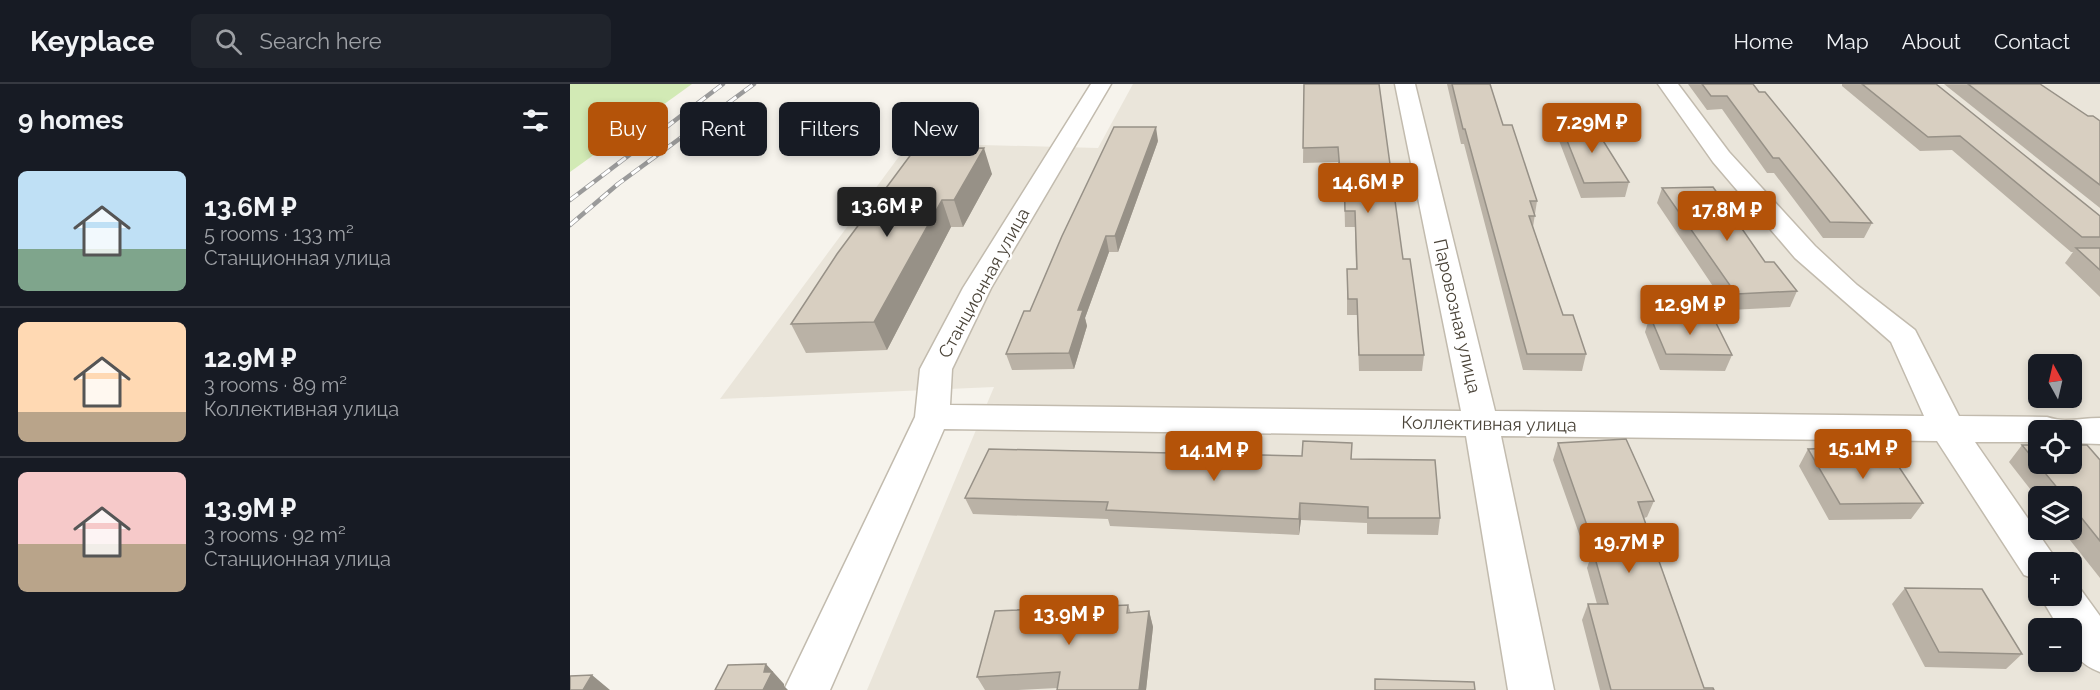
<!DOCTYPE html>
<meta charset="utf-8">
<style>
:root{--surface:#171b24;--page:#20242c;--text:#f1f3f6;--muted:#9ea1a6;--line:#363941;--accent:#b45309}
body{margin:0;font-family:Raleway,sans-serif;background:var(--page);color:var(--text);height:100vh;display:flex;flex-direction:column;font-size:22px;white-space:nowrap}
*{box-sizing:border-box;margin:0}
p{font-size:20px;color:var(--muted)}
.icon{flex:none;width:33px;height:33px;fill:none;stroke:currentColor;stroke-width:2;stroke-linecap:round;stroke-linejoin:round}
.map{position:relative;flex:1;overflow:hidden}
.panel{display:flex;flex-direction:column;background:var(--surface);width:570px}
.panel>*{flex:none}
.hud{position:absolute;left:18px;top:18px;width:570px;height:54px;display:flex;gap:12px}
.needle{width:39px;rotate:352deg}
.buttons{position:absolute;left:1458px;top:270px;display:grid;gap:12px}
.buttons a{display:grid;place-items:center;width:54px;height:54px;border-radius:9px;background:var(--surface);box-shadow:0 3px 9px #0003;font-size:30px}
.price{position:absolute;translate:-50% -51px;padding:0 14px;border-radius:6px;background:var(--accent);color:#fff;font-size:20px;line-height:39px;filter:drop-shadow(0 2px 3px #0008)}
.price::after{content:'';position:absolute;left:50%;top:36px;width:18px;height:14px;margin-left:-9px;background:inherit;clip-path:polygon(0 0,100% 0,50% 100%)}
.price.active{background:#222;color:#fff}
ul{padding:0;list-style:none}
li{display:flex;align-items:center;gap:18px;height:150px;padding:0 18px}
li+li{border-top:2px solid var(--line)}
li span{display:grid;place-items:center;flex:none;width:168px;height:120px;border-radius:9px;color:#555}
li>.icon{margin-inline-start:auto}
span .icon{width:72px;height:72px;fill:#fffc;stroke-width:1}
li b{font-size:26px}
h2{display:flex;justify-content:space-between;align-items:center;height:72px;padding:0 18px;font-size:26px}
.chip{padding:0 21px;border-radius:9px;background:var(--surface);box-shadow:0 3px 9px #0003;font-size:21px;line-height:54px}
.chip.active{background:var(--accent);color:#fff}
header{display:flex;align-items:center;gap:36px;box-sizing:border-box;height:84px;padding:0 30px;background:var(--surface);border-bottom:2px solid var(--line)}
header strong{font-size:28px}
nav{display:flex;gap:33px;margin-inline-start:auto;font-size:21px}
.search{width:420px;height:54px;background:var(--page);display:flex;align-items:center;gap:15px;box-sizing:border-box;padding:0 21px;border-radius:9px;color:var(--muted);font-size:22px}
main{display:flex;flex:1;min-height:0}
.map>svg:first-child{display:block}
.residential{fill:#eae5da;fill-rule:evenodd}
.green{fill:#d2eab5}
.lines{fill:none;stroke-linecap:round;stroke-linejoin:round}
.minor-casing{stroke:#c2bbae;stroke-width:3}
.minor{fill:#fff;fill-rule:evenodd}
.rail-casing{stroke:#9a9a9a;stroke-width:4.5}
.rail{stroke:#fff;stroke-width:3;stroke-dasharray:10;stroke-linecap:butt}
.wall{fill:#bab2a6}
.shaded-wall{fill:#979187}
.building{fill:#d8cfc1;stroke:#979187;stroke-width:1.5}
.labels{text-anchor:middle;stroke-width:4.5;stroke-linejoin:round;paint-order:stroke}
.street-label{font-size:18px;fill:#4b4439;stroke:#fff}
</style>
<header>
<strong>Keyplace</strong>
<div class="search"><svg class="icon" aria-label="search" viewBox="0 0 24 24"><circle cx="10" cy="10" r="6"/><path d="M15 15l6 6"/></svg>Search here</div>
<nav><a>Home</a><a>Map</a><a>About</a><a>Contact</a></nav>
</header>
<main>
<section class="panel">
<h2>9 homes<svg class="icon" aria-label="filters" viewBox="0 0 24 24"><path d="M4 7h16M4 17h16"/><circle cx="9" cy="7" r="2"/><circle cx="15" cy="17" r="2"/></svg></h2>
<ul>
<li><span style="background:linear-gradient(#bfe0f5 65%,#7fa58c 0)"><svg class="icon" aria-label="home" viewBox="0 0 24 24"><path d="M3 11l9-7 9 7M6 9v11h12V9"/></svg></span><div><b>13.6M ₽</b><p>5 rooms · 133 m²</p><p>Станционная улица</p></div></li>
<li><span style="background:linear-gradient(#ffd9b3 75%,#b9a48a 0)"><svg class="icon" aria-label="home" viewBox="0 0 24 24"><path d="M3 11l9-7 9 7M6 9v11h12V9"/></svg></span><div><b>12.9M ₽</b><p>3 rooms · 89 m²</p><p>Коллективная улица</p></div></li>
<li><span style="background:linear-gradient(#f6c9c9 60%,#b9a48a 0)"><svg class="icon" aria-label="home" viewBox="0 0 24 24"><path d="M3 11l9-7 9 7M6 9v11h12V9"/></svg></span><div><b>13.9M ₽</b><p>3 rooms · 92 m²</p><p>Станционная улица</p></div></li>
</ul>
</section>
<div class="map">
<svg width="1530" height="606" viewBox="0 0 1530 606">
<rect width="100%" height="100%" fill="#f6f3ec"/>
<path class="residential" d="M563 0H1530V606H297L424 303 150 315 339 59 528 64ZM1468 280H1502V314H1468ZM1468 346H1502V380H1468ZM1468 412H1502V446H1468ZM1468 478H1502V512H1468ZM1468 544H1502V578H1468Z"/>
<path class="green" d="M0 0H122L0 88Z"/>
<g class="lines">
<defs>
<path id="minor" d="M521 0H541L421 204 382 285 380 321 891 327 825 0H845L925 327 1354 332 1321 258 1225 174 1143 78 1088 0H1108L1159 68 1245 162 1287 201 1345 246 1389 332 1477 333C1494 339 1511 334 1530 334V360L1502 359V346H1468V358H1405L1488 478H1468V496L1454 491 1367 357 931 352 984 606H938L896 352 374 345 260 606H214L345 333 350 285 393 204Z
M1502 498 1506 499 1530 532V588C1507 579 1502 569 1502 544H1489L1470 512H1502Z"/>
</defs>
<use href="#minor" class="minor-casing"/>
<use href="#minor" class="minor"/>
<defs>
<path id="rail" d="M0 116 153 0
M0 141 48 100 184 0"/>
</defs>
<use href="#rail" class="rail-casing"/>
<use href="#rail" class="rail"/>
</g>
<path class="wall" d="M734 0 833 175 854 271 852 287H789L787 231H777V185H786L785 143H775L774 101H770L768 78 733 79Z
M877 0H920L933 41 967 117 963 143 993 231 1016 270 1012 287 953 286 894 60H891Z
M1118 0H1183L1302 139 1294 154H1253L1204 89H1197L1152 25 1137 26Z
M1272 0H1366L1530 132V213L1495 179 1503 168H1501L1382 66 1350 67 1272 2Z
M1374 0H1470L1518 32 1530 37V124Z
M990 39 1059 98 1055 113 1011 114 988 54Z
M588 57 548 168H539L515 234 517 242 504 285 442 286 436 270Z
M345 65 422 90 393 143H381L317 266 236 269 221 240Z
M1092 104 1195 178 1227 207 1220 223 1159 226 1087 119Z
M1080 232 1162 271 1155 287 1090 286 1075 248Z
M988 359 1084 417 1077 433 1074 434 1134 604 1144 606H1030L1012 536 1018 520H1027L1017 484 1019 478 983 376Z
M1452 361 1530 376V494L1492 446H1502V412H1468V415L1439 378Z
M1238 365 1285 383 1353 419 1341 435 1259 436 1229 382Z
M781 375 870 434 868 451 797 450V439L731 436 729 451 540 442 538 435 403 430 395 414Z
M1335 504 1452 570 1436 585 1355 583 1322 520Z
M558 521 561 529 579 527 583 543 576 606H487V604L448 606H415L407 593Z"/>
<path class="shaded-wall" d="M586 43 588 57 548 168 545 152Z
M414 64 422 90 393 143 384 116Z
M372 116 381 143 317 266 304 238Z
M536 152 539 168 515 234 517 242 504 285 499 269 508 226Z
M730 419 731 436 729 451V435Z
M579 527 583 543 576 606H569Z
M196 580 214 600V602L218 606H193L194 588Z
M22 591 40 606H13Z"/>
<path class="building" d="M734 0H809L833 175H840L854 271H789L787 215H778L777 185H787L785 127H775L774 87H770L768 63 733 64Z
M882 0H920L933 41H942L967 117H960L965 132H959L993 231H1003L1016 270H957L895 45H893Z
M1132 0H1183L1189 8H1195L1302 139 1260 138 1209 74H1203L1157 12H1141Z
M1292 0H1366L1530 132V153H1512L1390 52 1358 53Z
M1398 0H1470L1518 32H1523L1530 37V101Z
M990 39H1022L1059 98 1014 99Z
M544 43H586L545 152H536L508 226H513L499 269 436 270 454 227H460L492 152Z
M414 64 384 116H372L304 238 221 240 267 170 345 65Z
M1143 103 1195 178H1204L1227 207 1166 210 1092 104Z
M1506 164H1530V186Z
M1080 232 1143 233 1162 271 1096 270Z
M1056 355 1084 417 1068 418 1134 604H1143L1144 606H1041L1018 520H1038L1023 467H1026L988 359Z
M733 357 782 359 781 375 865 376 870 434H798V423L730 419 729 435 536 426 538 418 395 414 419 365 732 372Z
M1452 361H1468V380H1502V361H1517L1530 376V457L1502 422V412H1494Z
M1273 364 1285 383H1329L1353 419 1270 420 1238 365Z
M1335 504 1412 505 1452 570 1369 568Z
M558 521 557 529 579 527 569 606H487L490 588 407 593 425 527Z
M196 580 194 588H202L193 606H145L158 581Z
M22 591 13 606H0V592Z
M805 595 904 598 905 606H805Z"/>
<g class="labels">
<g class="street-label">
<text transform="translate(414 199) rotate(-61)" y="6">Станционная улица</text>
<text transform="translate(887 232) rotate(77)" y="6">Паровозная улица</text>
<text transform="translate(919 340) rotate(1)" y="6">Коллективная улица</text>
</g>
</g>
</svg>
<div class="buttons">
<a><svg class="needle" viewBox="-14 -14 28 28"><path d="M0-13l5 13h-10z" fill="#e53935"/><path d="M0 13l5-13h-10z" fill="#9ea1a6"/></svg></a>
<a><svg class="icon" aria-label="locate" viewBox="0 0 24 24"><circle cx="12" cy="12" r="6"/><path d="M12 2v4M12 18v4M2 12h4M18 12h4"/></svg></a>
<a><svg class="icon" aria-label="layers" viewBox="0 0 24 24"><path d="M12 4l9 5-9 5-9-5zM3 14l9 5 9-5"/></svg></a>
<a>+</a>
<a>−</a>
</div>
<b class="price" style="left:1022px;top:70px">7.29M ₽</b>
<b class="price" style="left:798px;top:130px">14.6M ₽</b>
<b class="price active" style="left:317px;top:154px">13.6M ₽</b>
<b class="price" style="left:1157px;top:158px">17.8M ₽</b>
<b class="price" style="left:1120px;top:252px">12.9M ₽</b>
<b class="price" style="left:1293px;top:396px">15.1M ₽</b>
<b class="price" style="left:644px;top:398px">14.1M ₽</b>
<b class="price" style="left:1059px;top:490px">19.7M ₽</b>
<b class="price" style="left:499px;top:562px">13.9M ₽</b>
<div class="hud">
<a class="chip active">Buy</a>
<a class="chip">Rent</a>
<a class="chip">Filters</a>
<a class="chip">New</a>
</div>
</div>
</main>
